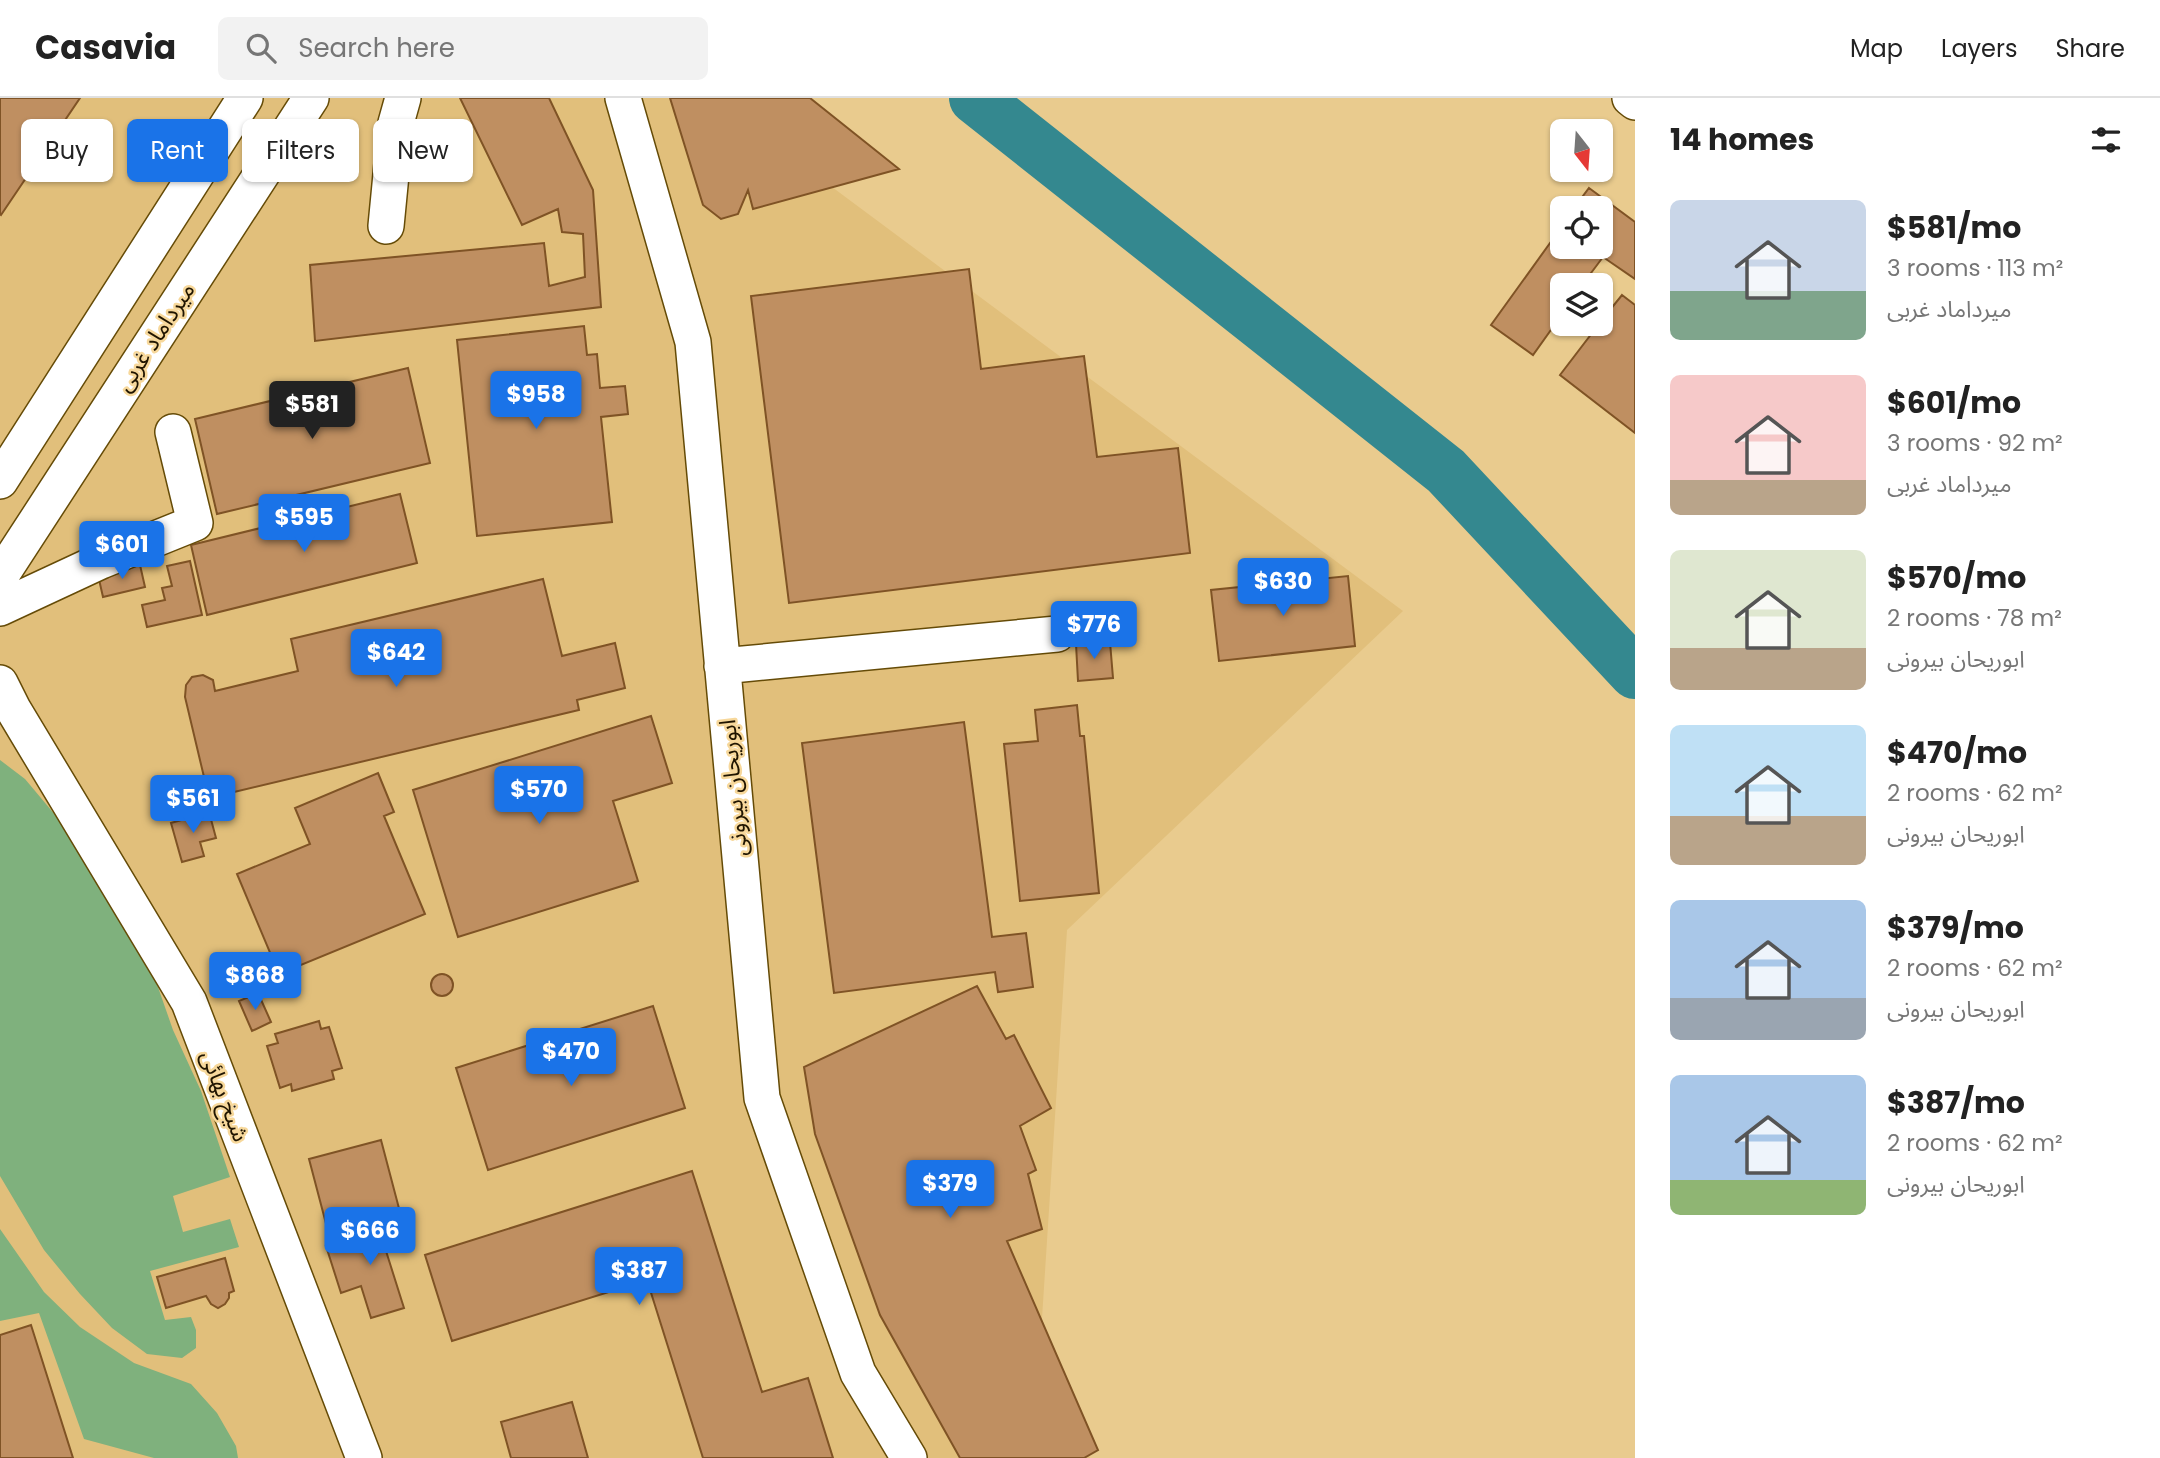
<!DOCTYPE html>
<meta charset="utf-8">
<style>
:root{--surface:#fff;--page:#f2f2f2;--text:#222;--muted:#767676;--line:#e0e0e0;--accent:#1a73e8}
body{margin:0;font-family:Poppins,"Noto Sans Arabic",sans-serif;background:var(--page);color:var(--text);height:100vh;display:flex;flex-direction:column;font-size:26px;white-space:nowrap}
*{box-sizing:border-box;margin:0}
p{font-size:23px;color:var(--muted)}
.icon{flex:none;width:38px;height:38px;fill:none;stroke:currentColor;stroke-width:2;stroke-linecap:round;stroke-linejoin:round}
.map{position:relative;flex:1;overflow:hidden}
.drawer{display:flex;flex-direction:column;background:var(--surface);width:525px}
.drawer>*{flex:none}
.banner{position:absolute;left:21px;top:21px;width:665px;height:63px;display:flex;gap:14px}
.needle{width:46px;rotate:163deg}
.buttons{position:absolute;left:1550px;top:21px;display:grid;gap:14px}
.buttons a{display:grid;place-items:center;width:63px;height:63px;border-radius:10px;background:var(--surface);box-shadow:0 2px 5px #0004;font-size:35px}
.price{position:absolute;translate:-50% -60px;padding:0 16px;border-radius:7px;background:var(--accent);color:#fff;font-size:23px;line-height:46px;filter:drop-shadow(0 2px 4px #0008)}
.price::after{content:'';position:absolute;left:50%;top:42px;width:21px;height:16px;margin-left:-10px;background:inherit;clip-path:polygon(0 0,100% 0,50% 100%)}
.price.on{background:#222;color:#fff}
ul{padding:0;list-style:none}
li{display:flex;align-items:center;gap:21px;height:175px;padding:0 35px}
li span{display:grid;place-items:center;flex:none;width:196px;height:140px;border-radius:10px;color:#555}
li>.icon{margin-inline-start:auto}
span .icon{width:84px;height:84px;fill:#fffc;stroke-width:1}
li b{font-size:30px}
h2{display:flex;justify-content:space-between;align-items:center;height:84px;padding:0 35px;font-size:30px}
.chip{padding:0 24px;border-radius:10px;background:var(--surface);box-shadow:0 2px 5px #0004;font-size:24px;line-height:63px}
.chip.on{background:var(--accent);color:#fff}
header{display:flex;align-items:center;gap:42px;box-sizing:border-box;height:98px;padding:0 35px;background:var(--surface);border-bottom:2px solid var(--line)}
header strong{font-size:33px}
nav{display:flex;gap:38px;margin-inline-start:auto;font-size:24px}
.search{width:490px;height:63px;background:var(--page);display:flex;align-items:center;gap:18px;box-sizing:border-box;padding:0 24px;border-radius:10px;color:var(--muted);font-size:26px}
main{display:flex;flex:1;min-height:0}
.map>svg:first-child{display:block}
.built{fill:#e1bf7b}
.green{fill:#7fb17d}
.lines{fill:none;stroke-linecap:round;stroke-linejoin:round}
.river{stroke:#34888f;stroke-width:52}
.building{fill:#bf8f61;stroke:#7f5325;stroke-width:2}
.minor-casing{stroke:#654b07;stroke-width:38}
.minor{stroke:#fff;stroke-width:35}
.labels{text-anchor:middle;stroke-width:5;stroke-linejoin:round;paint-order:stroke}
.street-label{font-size:23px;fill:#201500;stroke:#f7d89b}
</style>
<header>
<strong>Casavia</strong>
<div class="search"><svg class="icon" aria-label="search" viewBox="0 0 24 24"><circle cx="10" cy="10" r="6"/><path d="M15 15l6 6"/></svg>Search here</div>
<nav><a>Map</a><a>Layers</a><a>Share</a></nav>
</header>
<main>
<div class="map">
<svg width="1635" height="1360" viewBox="0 0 1635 1360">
<rect width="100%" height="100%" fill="#e9cb8e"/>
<path class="built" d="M0 0H712L1403 513 1067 832 1041 1236 1090 1360H0Z"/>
<path class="green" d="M0 662 25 681 77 743 152 872 173 932 201 993 230 1079 173 1098 183 1134 230 1121 239 1149 150 1173 165 1222 191 1219 196 1232V1250L182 1260 147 1256 112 1230 80 1196 44 1152 0 1078Z
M0 1131 44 1194 80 1229 134 1265 191 1286 217 1315 236 1348 238 1360H154L84 1341 39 1215 0 1223Z"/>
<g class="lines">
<path class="river" d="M975 0 1446 373 1635 575"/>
</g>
<path class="building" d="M0 0H80L1 117 0 116Z
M460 0H549L593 92 601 209 315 243 310 167 544 145 549 188 585 179 583 136 562 134 558 111 522 127Z
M670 0H810L899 71 753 111 748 92 738 116 721 121 703 107Z
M1589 90 1635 124V181L1603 159 1582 187H1563V215L1533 257 1491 227 1563 127V149H1601V110H1574Z
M969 171 981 271 1084 258 1097 359 1178 350 1190 455 789 505 751 198Z
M1622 197 1635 207V335L1560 277 1599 226H1601V223Z
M584 228 587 257 597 256 600 290 625 288 628 316 601 319 612 424 477 438 457 242Z
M408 270 430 365 217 416 195 321Z
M400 396 417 465 207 517 191 447Z
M190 463 202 517 147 529 142 507 165 502 162 490 172 488 167 468Z
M140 467 145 489 103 499 98 477Z
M1348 478 1355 548 1219 563 1211 492Z
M543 481 562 558 615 545 625 590 577 602 579 612 209 700 185 599 186 587 192 579 203 577 213 582 215 593 298 573 291 541Z
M1110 544 1113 580 1078 583 1076 546Z
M1077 607 1080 638H1084L1099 795 1020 803 1004 646 1038 643 1035 612Z
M651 618 672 685 613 703 638 783 458 839 413 692Z
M964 624 992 839 1026 835 1033 889 998 894 995 874 834 895 802 645Z
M378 675 394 714 384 718 425 816 279 876 237 776 310 746 295 710Z
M209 714 216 740 200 744 204 758 182 764 171 725Z
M431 887a11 11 0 1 1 22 0a11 11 0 1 1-22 0Z
M977 888 1006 941 1014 937 1051 1010 1020 1028 1036 1072 1028 1076 1042 1131 1007 1143 1098 1352 1084 1360H960L880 1217 815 1036 804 969Z
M258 895 271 924 252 933 239 903Z
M653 908 685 1010 488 1072 456 970Z
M319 923 321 931 329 929 342 970 332 973 334 981 292 993 291 986 280 990 267 948 278 945 275 936Z
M381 1042 401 1118 329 1137 309 1061Z
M692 1073 762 1294 808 1280 833 1360H703L647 1182 452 1243 425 1157Z
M400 1124 407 1146 386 1153 404 1210 371 1220 361 1188 341 1195 326 1148Z
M225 1160 234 1193 229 1195V1200L225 1206 218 1210 211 1206 206 1198 166 1210 157 1179Z
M31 1227 73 1360H0V1237Z
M572 1304 588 1360H511L501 1324Z"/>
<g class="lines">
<defs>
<path id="minor" d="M623 0 693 244 762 1000 858 1275 909 1360
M1630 0 1635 4
M386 128 396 25 403 0
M0 383 245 0
M0 479 311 0
M0 510 101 463 195 425 173 334
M722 568 1057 536
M0 585 13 611 189 904 364 1360"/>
</defs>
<use href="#minor" class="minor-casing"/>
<use href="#minor" class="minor"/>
</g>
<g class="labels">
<g class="street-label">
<text transform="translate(155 239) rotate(-57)" y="8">میرداماد غربی</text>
<text transform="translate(733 690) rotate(-95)" y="8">ابوریحان بیرونی</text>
<text transform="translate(225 998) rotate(69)" y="8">شیخ بهائی</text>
</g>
</g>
</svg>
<div class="buttons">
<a><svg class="needle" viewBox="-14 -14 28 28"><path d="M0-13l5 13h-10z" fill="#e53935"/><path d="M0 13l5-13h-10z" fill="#767676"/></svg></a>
<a><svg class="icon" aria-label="locate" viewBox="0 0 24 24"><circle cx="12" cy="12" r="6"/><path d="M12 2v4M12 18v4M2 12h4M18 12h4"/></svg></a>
<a><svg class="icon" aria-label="layers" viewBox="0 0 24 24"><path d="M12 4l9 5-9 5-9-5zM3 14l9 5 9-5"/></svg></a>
</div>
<b class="price" style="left:536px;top:333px">$958</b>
<b class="price on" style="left:312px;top:343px">$581</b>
<b class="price" style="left:304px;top:456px">$595</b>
<b class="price" style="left:122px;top:483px">$601</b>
<b class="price" style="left:1283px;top:520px">$630</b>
<b class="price" style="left:1094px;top:563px">$776</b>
<b class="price" style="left:396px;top:591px">$642</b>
<b class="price" style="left:539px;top:728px">$570</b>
<b class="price" style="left:193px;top:737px">$561</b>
<b class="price" style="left:255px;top:914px">$868</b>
<b class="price" style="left:571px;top:990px">$470</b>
<b class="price" style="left:950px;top:1122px">$379</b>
<b class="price" style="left:370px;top:1169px">$666</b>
<b class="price" style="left:639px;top:1209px">$387</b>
<div class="banner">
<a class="chip">Buy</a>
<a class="chip on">Rent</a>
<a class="chip">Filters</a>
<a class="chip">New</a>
</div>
</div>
<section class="drawer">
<h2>14 homes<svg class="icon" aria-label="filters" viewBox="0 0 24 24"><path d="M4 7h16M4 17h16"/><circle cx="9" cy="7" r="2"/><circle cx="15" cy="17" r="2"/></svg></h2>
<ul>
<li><span style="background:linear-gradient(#c9d6e8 65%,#7fa58c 0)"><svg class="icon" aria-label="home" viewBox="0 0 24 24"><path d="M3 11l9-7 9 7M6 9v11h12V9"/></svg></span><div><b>$581/mo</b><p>3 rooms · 113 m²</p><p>میرداماد غربی</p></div></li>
<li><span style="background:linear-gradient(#f6c9c9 75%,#b9a48a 0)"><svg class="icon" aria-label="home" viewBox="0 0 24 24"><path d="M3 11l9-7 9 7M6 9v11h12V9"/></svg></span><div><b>$601/mo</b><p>3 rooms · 92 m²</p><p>میرداماد غربی</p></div></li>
<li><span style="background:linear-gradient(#dfe7d0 70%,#b9a48a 0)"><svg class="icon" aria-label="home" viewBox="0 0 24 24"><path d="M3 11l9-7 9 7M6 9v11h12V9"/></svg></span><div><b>$570/mo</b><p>2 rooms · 78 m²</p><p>ابوریحان بیرونی</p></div></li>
<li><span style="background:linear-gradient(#bfe0f5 65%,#b9a48a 0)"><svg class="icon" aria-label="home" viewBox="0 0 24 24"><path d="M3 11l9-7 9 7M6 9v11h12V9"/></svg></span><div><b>$470/mo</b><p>2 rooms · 62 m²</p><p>ابوریحان بیرونی</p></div></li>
<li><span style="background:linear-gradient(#a9c7e8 70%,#9aa5b1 0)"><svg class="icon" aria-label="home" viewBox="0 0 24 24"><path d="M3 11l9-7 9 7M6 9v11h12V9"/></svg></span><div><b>$379/mo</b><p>2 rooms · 62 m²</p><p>ابوریحان بیرونی</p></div></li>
<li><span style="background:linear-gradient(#a9c7e8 75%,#8fb573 0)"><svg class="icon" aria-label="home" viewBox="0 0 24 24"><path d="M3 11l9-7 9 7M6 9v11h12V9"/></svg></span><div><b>$387/mo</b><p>2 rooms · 62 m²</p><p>ابوریحان بیرونی</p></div></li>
</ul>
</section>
</main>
